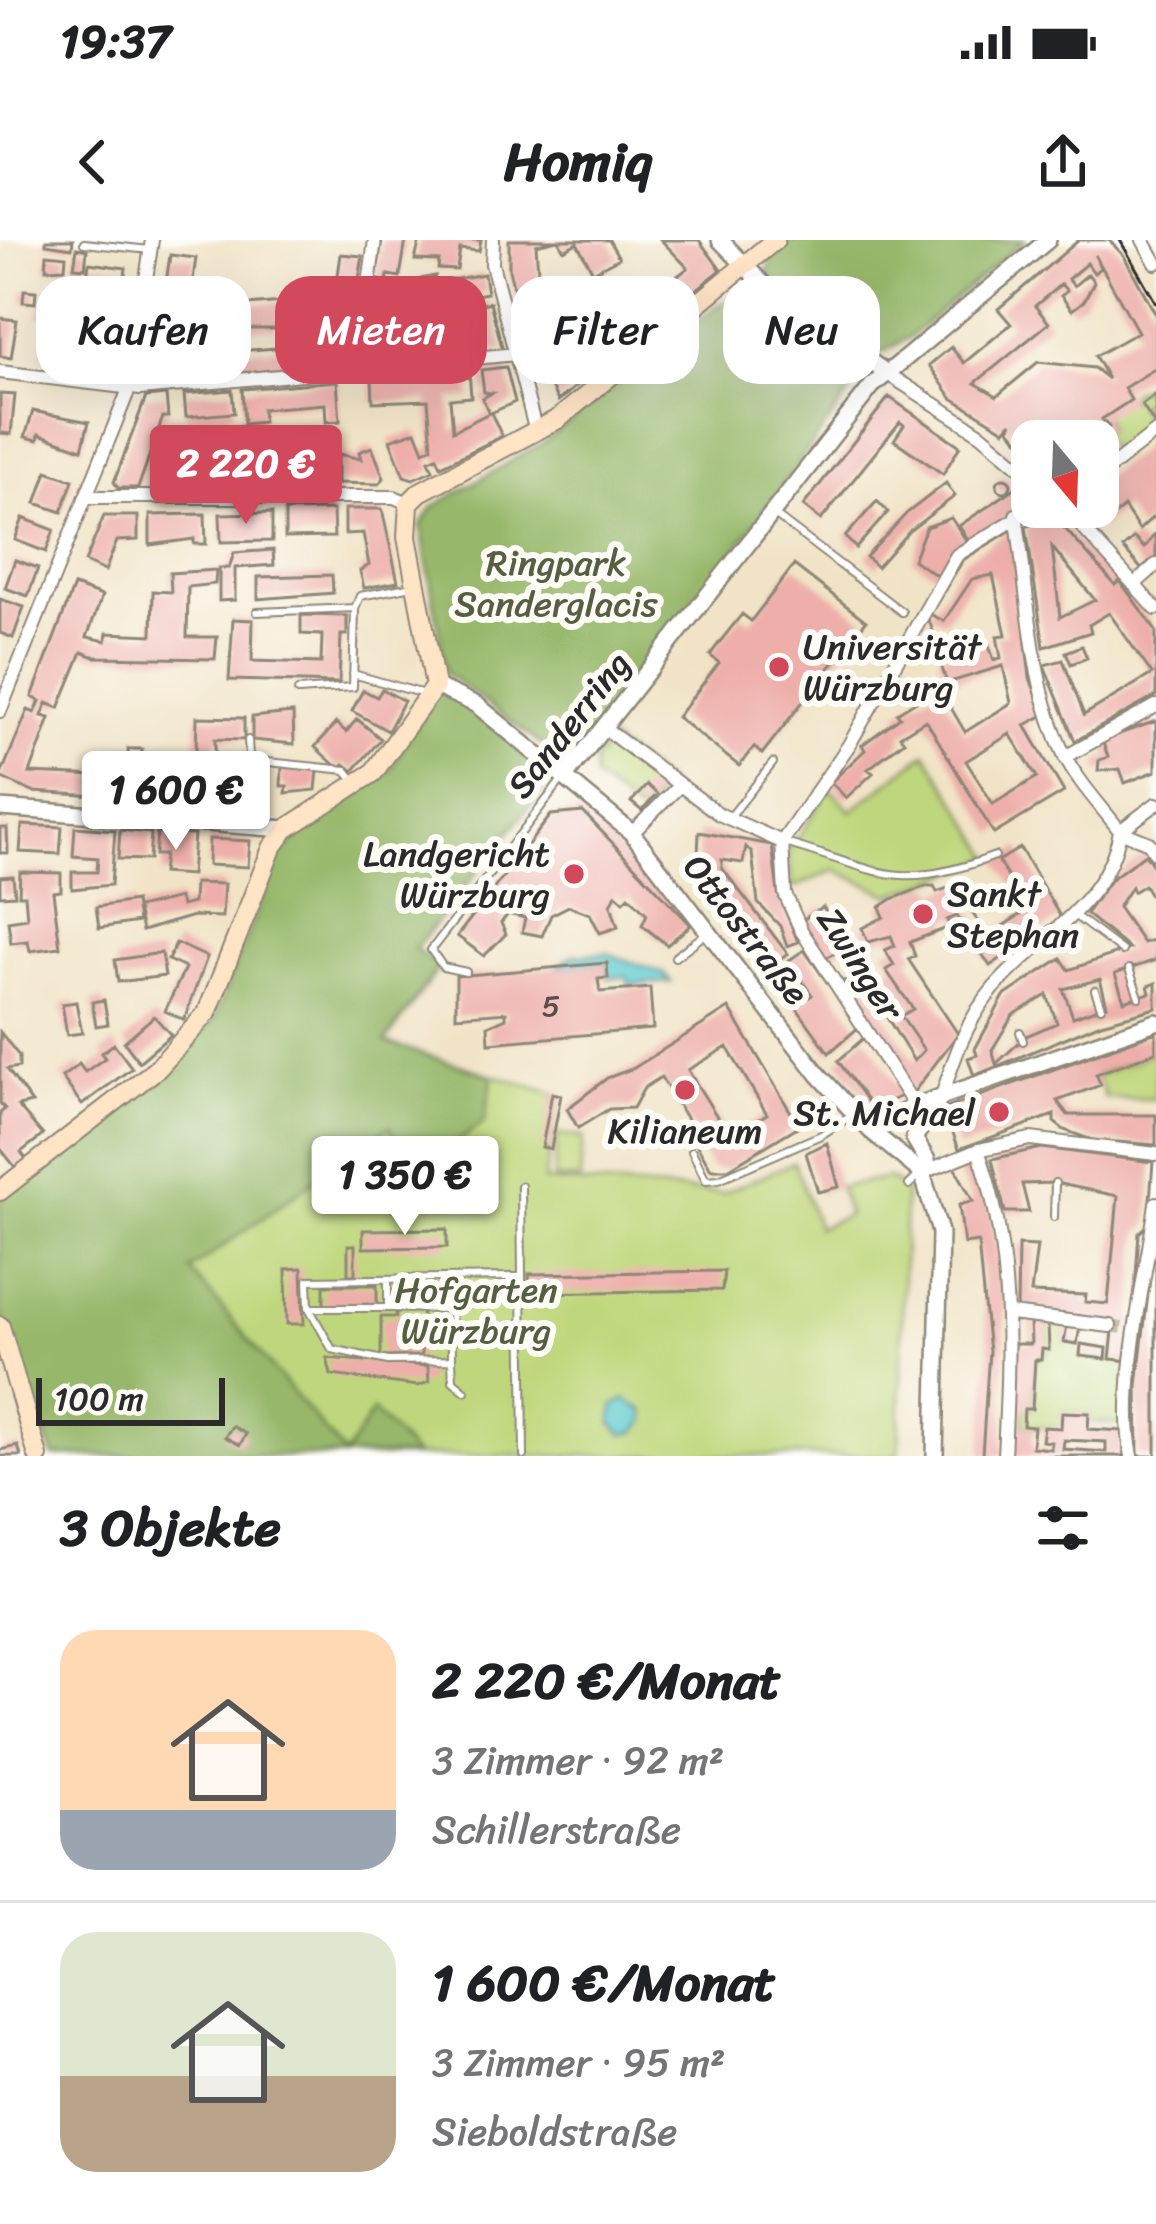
<!DOCTYPE html>
<html lang="de">
<meta charset="utf-8">
<style>
:root{--surface:#fff;--page:#f6f6f6;--text:#202124;--muted:#757577;--line:#e0e0e0;--accent:#d1495b}
body{margin:0;font-family:Sriracha,sans-serif;background:var(--page);color:var(--text);height:100vh;display:flex;flex-direction:column;font-size:45px;white-space:nowrap}
*{box-sizing:border-box;margin:0}
p{font-size:39px;color:var(--muted)}
.icon{flex:none;width:66px;height:66px;fill:none;stroke:currentColor;stroke-width:2;stroke-linecap:round;stroke-linejoin:round}
.map{position:relative;height:1216px;overflow:hidden}
.panel{display:flex;flex-direction:column;background:var(--surface);flex:1}
.panel>*{flex:none}
.hud{position:absolute;left:36px;top:36px;width:1086px;height:108px;display:flex;gap:24px}
.needle{width:78px;rotate:161deg}
.controls{position:absolute;left:1011px;top:180px;display:grid;gap:24px}
.controls a{display:grid;place-items:center;width:108px;height:108px;border-radius:24px;background:var(--surface);box-shadow:0 12px 48px #0002;font-size:60px}
.scale{position:absolute;left:36px;bottom:30px;width:189px;box-sizing:border-box;padding-left:12px;border:6px solid #2b2b2b;border-top:0;font-size:33px;line-height:42px;white-space:nowrap;color:#2b2b2b;-webkit-text-stroke:9px #fdfcf7;paint-order:stroke}
.price{position:absolute;translate:-50% -102px;padding:0 27px;border-radius:12px;background:#fff;color:#222;font-size:39px;line-height:78px;filter:drop-shadow(0 3px 6px #0008)}
.price::after{content:'';position:absolute;left:50%;top:72px;width:36px;height:27px;margin-left:-18px;background:inherit;clip-path:polygon(0 0,100% 0,50% 100%)}
.price.active{background:var(--accent);color:#fff}
ul{padding:0;list-style:none}
li{display:flex;align-items:center;gap:36px;height:300px;padding:0 60px}
li+li{border-top:3px solid var(--line)}
li span{display:grid;place-items:center;flex:none;width:336px;height:240px;border-radius:36px;color:#555}
li>.icon{margin-inline-start:auto}
span .icon{width:144px;height:144px;fill:#fffc;stroke-width:1}
li b{font-size:51px}
h2{display:flex;justify-content:space-between;align-items:center;height:144px;padding:0 60px;font-size:51px}
.pill{padding:0 42px;border-radius:36px;background:var(--surface);box-shadow:0 12px 48px #0002;font-size:42px;line-height:108px}
.pill.active{background:var(--accent);color:#fff}
.status{display:flex;justify-content:space-between;align-items:center;height:84px;padding:0 60px;background:var(--surface);direction:ltr}
.status svg{height:33px;fill:currentColor}
header{display:flex;justify-content:space-between;align-items:center;height:156px;padding:0 60px;background:var(--surface);font-size:54px;font-weight:800}
.map>svg:first-child{display:block}
.green{fill:#bfd77b;stroke:#758153;stroke-width:3}
.forest{fill:#97b86b;stroke:#61724b;stroke-width:3}
.water{fill:#5ccacf;stroke:#447a7d;stroke-width:3}
.building{fill:#eeafaa;fill-rule:evenodd}
.lines{fill:none;stroke-linecap:round;stroke-linejoin:round}
.minor-tunnel{stroke:#c9bea7;stroke-width:12;stroke-dasharray:12 6;stroke-linecap:butt}
.service-casing{stroke:#8e8778;stroke-width:10}
.minor-casing{stroke:#8e8778;stroke-width:16}
.tertiary-casing{stroke:#8e8778;stroke-width:20}
.secondary-casing{stroke:#8e8778;stroke-width:22}
.service{stroke:#fff;stroke-width:6}
.minor{stroke:#fff;stroke-width:12}
.tertiary{stroke:#fff;stroke-width:15}
.secondary{stroke:#ffe4c6;stroke-width:18}
.tram{stroke:#2b2b2b;stroke-width:3}
.poi-dot{fill:#d1495b;stroke:#fdfcf7;stroke-width:4.5}
.labels{text-anchor:middle;stroke-width:12;stroke-linejoin:round;paint-order:stroke}
.number-label{font-size:30px;fill:#5c4c4b}
.park-label{font-size:36px;fill:#575f43;stroke:#fdfcf7}
.poi-label{font-size:36px;fill:#2b2b2b;stroke:#fdfcf7;text-anchor:start}
.street-label{font-size:36px;fill:#2b2b2b;stroke:#fdfcf7}
</style>
<div class="status"><b>19:37</b><svg viewBox="0 0 49 12"><path d="M0 12V9h3v3zM5 12V6h3v6zM10 12V3h3v9zM15 12V0h3v12zM26 1h20v11H26zM47 4h2v5h-2z"/></svg></div>
<header><svg class="icon" aria-label="back" viewBox="0 0 24 24"><path d="M15 5l-7 7 7 7"/></svg>Homiq<svg class="icon" aria-label="share" viewBox="0 0 24 24"><path d="M12 15V3M7 8l5-5 5 5M5 13v7h14v-7"/></svg></header>
<div class="map">
<svg width="1156" height="1216" viewBox="0 0 1156 1216">
<rect width="100%" height="100%" fill="#fdfcf7"/>
<filter id="ink" filterUnits="userSpaceOnUse"><feTurbulence type="fractalNoise" baseFrequency=".00833" numOctaves="2"/><feDisplacementMap in="SourceGraphic" scale="24" xChannelSelector="R" yChannelSelector="G"/><feConvolveMatrix kernelMatrix="1 2 1 2 8 2 1 2 1" color-interpolation-filters="sRGB"/></filter>
<filter id="wash" filterUnits="userSpaceOnUse"><feTurbulence type="fractalNoise" baseFrequency=".004" numOctaves="4" result="noise"/><feDisplacementMap in="SourceGraphic" scale="48" xChannelSelector="R" yChannelSelector="G"/><feGaussianBlur stdDeviation="2.7" result="paint"/><feColorMatrix in="noise" values="0 0 0 0 0 0 0 0 0 0 0 0 0 0 0 0 0 1.4 0 .05"/><feComposite in="paint" operator="in"/></filter>
<g filter="url(#wash)">
<rect width="100%" height="100%" fill="#f1e3c6"/>
<path class="green" d="M1086 138 1108 139 1130 160 1132 151 1149 146 1154 152 1138 166 1152 185 1115 214 1100 195 1108 187Z
M436 445 554 536 415 709 439 727 385 803 560 855 544 941 723 953 794 922 818 988 848 975 839 947 889 938 905 949 899 1216H53L0 1071 161 835 213 781 239 718 315 580 392 528Z
M610 500 669 545 640 575 594 538V521Z
M926 513 993 618 891 655 835 630 793 648 788 613 830 549 851 571Z
M1156 812V859L1105 858 1097 835Z
M557 895 583 897 580 940 554 939Z
M1048 1082 1067 1085 1064 1102 1081 1104V1116L1130 1121 1126 1184 1089 1182V1173L1063 1172 1061 1188 1023 1186 1024 1169H1032L1035 1120 1049 1109Z"/>
<path class="forest" d="M789 0H1025L910 97 881 113C843 99 787 67 767 32L772 16Z
M751 51 772 65 771 76 839 122 840 112 853 125 852 150 575 530 446 434 421 286 433 267 545 201 716 66Z
M436 445 448 446 554 536 415 709 439 727 385 802 493 836 484 882 409 939 390 886 190 1030 345 1215 373 1171 415 1216H53L0 1071V953L161 835 213 781 282 607 392 528Z"/>
<path class="water" d="M607 713 663 733 671 742 629 745 627 737 608 738 607 724 556 728 574 715Z
M625 1159 645 1171V1182L634 1193 623 1194 612 1183 614 1166Z"/>
<g id="blocks">
<path class="building" d="M46 0H73L72 8 46 4Z
M382 0H406L400 37 388 35 387 41 376 40Z
M420 0H481L479 11 460 9 457 30 438 29 439 21 415 20Z
M509 0H557L536 5 540 58 559 128 688 28 661 0H699L721 30 558 161 527 99 509 30Z
M558 0H609L619 18 593 32 577 3 564 10Z
M1079 0H1109L1124 16 1156 75V128L1124 148 1131 160 1102 179 1109 187 1100 195 1108 204 1098 213V201H1032L1028 210 1009 188 1012 182 1005 190 952 158 929 125 951 107 964 123 1011 84 998 69ZM1095 15 1138 92 1095 116 1108 139 1094 128 1038 122 997 156 975 143 1049 83 1035 66 1061 44 1067 51 1061 56 1072 70 1084 61 1094 42 1088 34 1074 46 1068 39 1087 23 1094 33 1100 28Z
M77 8 87 10 85 28 74 27Z
M47 14 66 16 65 28 46 29Z
M341 14 363 16 344 125 299 129 297 105 328 106 332 77 276 83 275 89H225L222 73 235 66 295 61V48L316 50 317 42 333 43 328 64H334Z
M170 15 196 18 192 47 166 43Z
M89 23 126 28 122 58 85 53Z
M484 34 487 53 437 62 434 49 409 52 408 44 421 39 435 36 433 43Z
M24 50 36 51 35 63 23 62Z
M163 59 190 63 184 103 157 100Z
M41 62 76 67 65 101 83 110 89 105 92 68 120 72 109 130 42 116 46 78 39 77Z
M399 62 400 73 426 70 429 91H395L396 99 410 98 412 119 369 123 368 102 380 100 372 75 383 74 382 63Z
M490 62 503 110 481 113 469 67Z
M0 78 17 80 11 118 0 116Z
M460 92 467 95 469 115 423 118 421 95Z
M289 107 291 129 214 135 213 113Z
M154 110 171 116 204 112 206 137 153 140 149 137Z
M506 127 515 162 491 173 502 196 441 226 437 217 429 220 433 230 413 239 404 236 390 200 416 191 424 211 432 207 428 160 373 162 372 138 469 130 471 157 450 159 453 191 489 173 482 158 492 153 484 152 481 130Z
M337 141 340 181 326 182 325 164 262 169 263 182 244 184 242 149Z
M232 150 234 173 186 177 184 154Z
M0 154 15 155 11 194 0 193Z
M1156 154V187L1142 165Z
M166 155 168 177H163L138 248H118L114 242 146 157Z
M889 157 960 206 943 234 894 200 904 185 900 182 821 280 803 266Z
M33 171 89 182 82 209 39 194 38 200 25 197Z
M242 186 243 195 262 194 263 207 195 210 194 197 213 196V187Z
M1156 198V274L1139 290 1124 267 1102 286 1086 267H1098V242Z
M372 207 384 238 379 244 338 243V214L361 219 359 212Z
M309 215H324V244H269V217Z
M187 217 188 246 160 247 159 218Z
M254 218 255 244 202 246 201 220Z
M47 231 73 240 62 272 36 263Z
M997 245a7 7 0 1 1 14 0a7 7 0 1 1-14 0Z
M946 243 955 256 909 291 877 327 866 317 907 273Z
M1018 246 1029 262 970 302 959 286Z
M877 261 888 272 856 308 845 297Z
M345 269H382L398 342 364 348 360 331 369 325 363 293 345 294Z
M333 270 334 297 285 298V271Z
M272 273V301L221 302 220 274Z
M205 274 206 304H194V299L150 305V275Z
M1052 274 1115 345 1120 341 1156 391V456L1075 501 1044 425 1063 420 1084 475 1152 434 1109 373 1089 385 1091 392 1044 407 1026 287ZM1052 307 1095 360 1060 377 1055 332Z
M104 276H138V300L117 301 105 331 85 322Z
M23 278 54 290 46 312 15 300Z
M951 278 968 303 939 337 913 320 926 287Z
M1013 289 1030 394 1025 395 1030 438 1044 475 1025 485 1064 552 994 594 926 480 900 496 904 501 868 529 873 533 846 558 831 542 865 510 862 505 900 477 897 473 939 447 965 492 1011 463 1003 426 947 443 938 416 987 400 994 420 1001 418 997 396 1006 395 993 335 972 339 944 381 930 374 963 320ZM1010 494 1037 537 993 564 966 521Z
M1156 293V323L1145 333 1123 308 1134 298 1144 308Z
M273 310 274 325 235 328V360L219 361V328H229L234 313Z
M15 320 38 328 28 356 5 348Z
M794 325 866 381 762 514 754 507 739 526 677 477 719 423 710 415 719 403 742 374 751 381Z
M216 330 215 344 188 347 187 397H217L215 419 95 417 82 412 59 468 47 463 42 476 50 478 30 533 98 536 97 556 33 552 0 537 28 470 35 473 40 461 32 457 74 346 102 356 87 397 106 401 107 393 152 395 153 351 171 352 170 333Z
M332 335 333 353 258 359V337Z
M0 359 24 367 13 398 0 393Z
M301 375 347 376V395H341L339 443 229 440 233 379 253 380 252 421 321 423 322 395 301 394Z
M928 378 934 394 919 401 916 397Z
M1082 406 1087 418 1071 424 1066 412Z
M382 449 404 461 388 491 352 471 363 450 377 457Z
M293 473 294 504 252 500V477Z
M197 477 244 478V500L215 499V520H205V513H196Z
M357 479 381 499 353 531 344 524 339 529 315 507 336 483 346 492Z
M1156 481V531L1125 543 1120 529 1098 531 1099 520 1108 517 1102 500Z
M128 509H142L139 558 106 556 107 533 130 534Z
M282 527 318 530 316 550 286 553 287 546H281Z
M182 541H261L260 565 182 562Z
M647 545 657 554 642 571 631 562Z
M583 572 691 685 667 705 642 685 647 674 629 656 624 661 616 654 611 665 618 687 600 693 590 674 569 666 551 675 542 696 522 692 525 678 508 674 501 683 506 694 484 716 457 696 551 575Z
M22 585 62 587 60 614 20 612Z
M75 587 115 590 111 645 72 649V632H97L98 618 73 616Z
M0 588H7L8 613H0Z
M120 590 151 593 149 620 118 619Z
M699 592 772 605 778 653 798 702 787 706 780 686 758 663 752 613 746 607 743 623 722 620V628L788 714 766 730 697 638Z
M157 593 194 595 191 635 162 633 164 615H155Z
M209 599 250 601 248 627 208 625Z
M1020 608 1061 678 990 726 957 676 947 680 950 687 910 702 915 716 908 719 958 794 913 853 842 742 860 734 914 821 924 810 901 776 913 769 886 730 894 725 885 710 895 706 891 696 868 702 862 688 884 677 880 667 892 659 926 646H934L937 652 962 643 971 671 988 696 1027 670 998 621Z
M1145 614 1156 630V665L1144 645 1133 652 1131 647 1118 667 1143 703 1156 699V720L1115 734 1124 761 1150 753 1148 746 1156 743V768L1101 783 974 836 968 818 977 815 975 809 1004 756 1061 718 1069 730 1129 709 1086 674 1111 639ZM1100 739 1107 765 1073 777 1063 749ZM1047 755 1057 783 1026 796 996 824 992 810 1013 775Z
M20 632 61 633V651L53 652 60 707 30 711 28 701 11 703 8 681 27 678 25 655H19Z
M13 636 15 655 0 656V637Z
M194 643 224 644 222 677 193 676 142 691 137 668 179 658 181 666 193 663Z
M135 661 138 682 99 688 96 667Z
M823 667 847 705 826 718 802 680Z
M176 703 207 717 184 780 165 771 185 728 168 720Z
M804 710 859 787 829 813 796 767 812 755 788 721Z
M161 713 165 736 118 742 115 720Z
M607 723 608 738 598 739 600 752 650 748 653 789 489 803 488 786 506 778V772L456 776V736Z
M104 760 108 784 96 786 92 762Z
M76 762 82 793 67 795 62 764Z
M729 768 799 886 728 929H711L694 900 698 897 661 837 644 848 633 868 609 869 578 888 567 869 607 838 634 828ZM727 807 767 874 729 896 688 830Z
M154 776 171 795 139 822 124 802Z
M0 792 19 816V827L7 829 32 863 18 866 43 895 21 912 26 919 16 928 0 908V873L5 869 0 863Z
M1156 792V812L1096 834 1101 845 1057 861 1068 875H1156V905L1092 900 1064 890 1054 882V875L959 909 944 869Z
M866 796 903 855 873 869 838 821Z
M114 804 132 828 82 865 62 837 79 824 85 832 105 818 101 813Z
M552 853 561 855 551 909 542 907Z
M827 903 839 947 818 952 806 913Z
M1041 908 1153 922 1148 985 1139 993 1130 1121 1110 1119 1113 1091 1017 1072 1018 1005 1037 1006 1031 1053 1086 1055 1085 1062 1108 1064 1118 956 1055 943 1022 944 1029 972H1005L992 919Z
M974 915 989 955 1005 1063 1003 1216 982 1215 989 1111 984 1065 978 1002 964 1004 959 965 973 961 953 924Z
M447 989V1007L363 1008V990Z
M348 1005H355V1035H348Z
M1152 1021H1156V1216H1138L1137 1145Z
M302 1028 304 1084H287L286 1029Z
M724 1031 722 1050 530 1053 529 1034Z
M324 1045H377V1064L324 1065Z
M398 1047 448 1048V1064L398 1058Z
M396 1072H422L421 1116 381 1117V1077H396Z
M1030 1079 1048 1082 1049 1110 1042 1109 1041 1120H1035L1032 1169H1024L1023 1186 1034 1187 1032 1207 1051 1209V1202L1042 1201 1044 1187 1061 1188 1062 1172 1089 1173 1088 1189 1123 1191 1124 1216H1010L1014 1104H1031ZM1064 1200 1106 1202V1212L1063 1209Z
M1067 1085 1080 1087 1077 1104 1064 1102Z
M1081 1104 1107 1108 1106 1119 1080 1116Z
M327 1118 428 1126 429 1142 418 1146 331 1135Z
M232 1186 246 1194 240 1205 225 1197Z
M18 1206 21 1216H0V1210Z"/>
</g>
</g>
<g filter="url(#ink)">
<use href="#blocks" fill-opacity="0" stroke="#8e8778" stroke-width="3"/>
<g class="lines">
<path class="minor-tunnel" d="M1110 1086 1129 1089"/>
<defs>
<path id="service" d="M84 3 150 10
M551 98 556 95 561 102
M517 114 531 108
M776 276 902 372
M257 372 355 368 360 356 413 346
M353 434 424 454
M298 451 353 447 355 368
M248 500 249 516 258 521 346 530 356 542
M730 577 773 523
M785 603C879 630 897 653 995 616
M1074 675 1122 711
M675 717 708 692
M1129 729 1139 757
M466 732 443 727 431 710 564 537
M1095 750 1101 767
M1020 792 1023 801
M692 911 706 940 719 939 821 895 851 876
M909 945 919 935
M521 946 524 1216
M1054 977 1055 943
M451 1038 452 1120 388 1121 332 1109 309 1068 308 1040C376 1039 444 1038 511 1037H521
M388 1039V1068L451 1069
M309 1068H388
M452 1120 453 1141 465 1151"/>
<path id="minor" d="M493 0 492 24 536 192
M1143 0 1156 23
M357 131 375 0
M0 132 140 149 517 114
M888 134 981 194 1032 237
M1098 237 1156 192
M89 257H394L409 263
M1064 267 1156 369
M1016 275C1029 355 1029 441 1064 514 1077 541 1102 567 1120 591
M1137 342 1156 325
M0 471 129 149 152 0
M604 488 719 574 782 602
M1065 517 1156 466
M1120 591 1156 564
M1120 591 1149 603 1156 614
M632 593 678 547
M942 856C954 818 967 779 994 748 1038 697 1107 665 1120 591
M915 866 801 690 785 654 782 602 849 505 957 315 1035 267
M978 910C1014 1010 1009 1111 1004 1216
M922 933 978 910 1030 899 1156 914
M1011 1074 1110 1086
M1132 1216C1117 1147 1147 1034 1156 963"/>
<path id="tertiary" d="M720 0 771 52 888 134
M435 446 477 465 632 593 819 835 870 890 922 933 940 992 935 1216
M567 534 872 146 1048 0
M0 568 286 589
M870 890 915 866 1156 782
M922 933 927 920 914 898 940 859"/>
<path id="secondary" d="M0 951 158 828 207 773 272 608 286 589 373 533 435 446 407 297 409 263 420 252 558 179 775 0
M0 1086 38 1216"/>
</defs>
<use href="#service" class="service-casing"/>
<use href="#minor" class="minor-casing"/>
<use href="#tertiary" class="tertiary-casing"/>
<use href="#secondary" class="secondary-casing"/>
<use href="#service" class="service"/>
<use href="#minor" class="minor"/>
<use href="#tertiary" class="tertiary"/>
<use href="#secondary" class="secondary"/>
<path class="tram" d="M1120 0 1156 63"/>
</g>
</g>
<g class="poi-dot">
<circle cx="779" cy="427" r="12"/>
<circle cx="574" cy="634" r="12"/>
<circle cx="923" cy="674" r="12"/>
<circle cx="685" cy="850" r="12"/>
<circle cx="999" cy="872" r="12"/>
</g>
<g class="labels">
<g class="number-label">
<text x="551" y="776">5</text>
</g>
<g class="park-label">
<text x="556" y="335">Ringpark<tspan x="556" dy="41">Sanderglacis</tspan></text>
<text x="476" y="1062">Hofgarten<tspan x="476" dy="41">Würzburg</tspan></text>
</g>
<g class="poi-label">
<text x="803" y="419">Universität<tspan x="803" dy="41">Würzburg</tspan></text>
<text x="550" y="626" text-anchor="end">Landgericht<tspan x="550" dy="41">Würzburg</tspan></text>
<text x="947" y="666">Sankt<tspan x="947" dy="41">Stephan</tspan></text>
<text x="975" y="885" text-anchor="end">St. Michael</text>
<text x="685" y="903" text-anchor="middle">Kilianeum</text>
</g>
<g class="street-label">
<text transform="translate(568 484) rotate(-52)" y="13">Sanderring</text>
<text transform="translate(747 689) rotate(52)" y="13">Ottostraße</text>
<text transform="translate(861 723) rotate(57)" y="13">Zwinger</text>
</g>
</g>
</svg>
<div class="controls">
<a><svg class="needle" viewBox="-14 -14 28 28"><path d="M0-13l5 13h-10z" fill="#e53935"/><path d="M0 13l5-13h-10z" fill="#757577"/></svg></a>
</div>
<div class="scale">100 m</div>
<b class="price active" style="left:246px;top:287px">2 220 €</b>
<b class="price" style="left:176px;top:613px">1 600 €</b>
<b class="price" style="left:405px;top:998px">1 350 €</b>
<div class="hud">
<a class="pill">Kaufen</a>
<a class="pill active">Mieten</a>
<a class="pill">Filter</a>
<a class="pill">Neu</a>
</div>
</div>
<section class="panel">
<h2>3 Objekte<svg class="icon" aria-label="filters" viewBox="0 0 24 24"><path d="M4 7h16M4 17h16"/><circle cx="9" cy="7" r="2"/><circle cx="15" cy="17" r="2"/></svg></h2>
<ul>
<li><span style="background:linear-gradient(#ffd9b3 75%,#9aa5b1 0)"><svg class="icon" aria-label="home" viewBox="0 0 24 24"><path d="M3 11l9-7 9 7M6 9v11h12V9"/></svg></span><div><b>2 220 €/Monat</b><p>3 Zimmer · 92 m²</p><p>Schillerstraße</p></div></li>
<li><span style="background:linear-gradient(#dfe7d0 60%,#b9a48a 0)"><svg class="icon" aria-label="home" viewBox="0 0 24 24"><path d="M3 11l9-7 9 7M6 9v11h12V9"/></svg></span><div><b>1 600 €/Monat</b><p>3 Zimmer · 95 m²</p><p>Sieboldstraße</p></div></li>
</ul>
</section>
